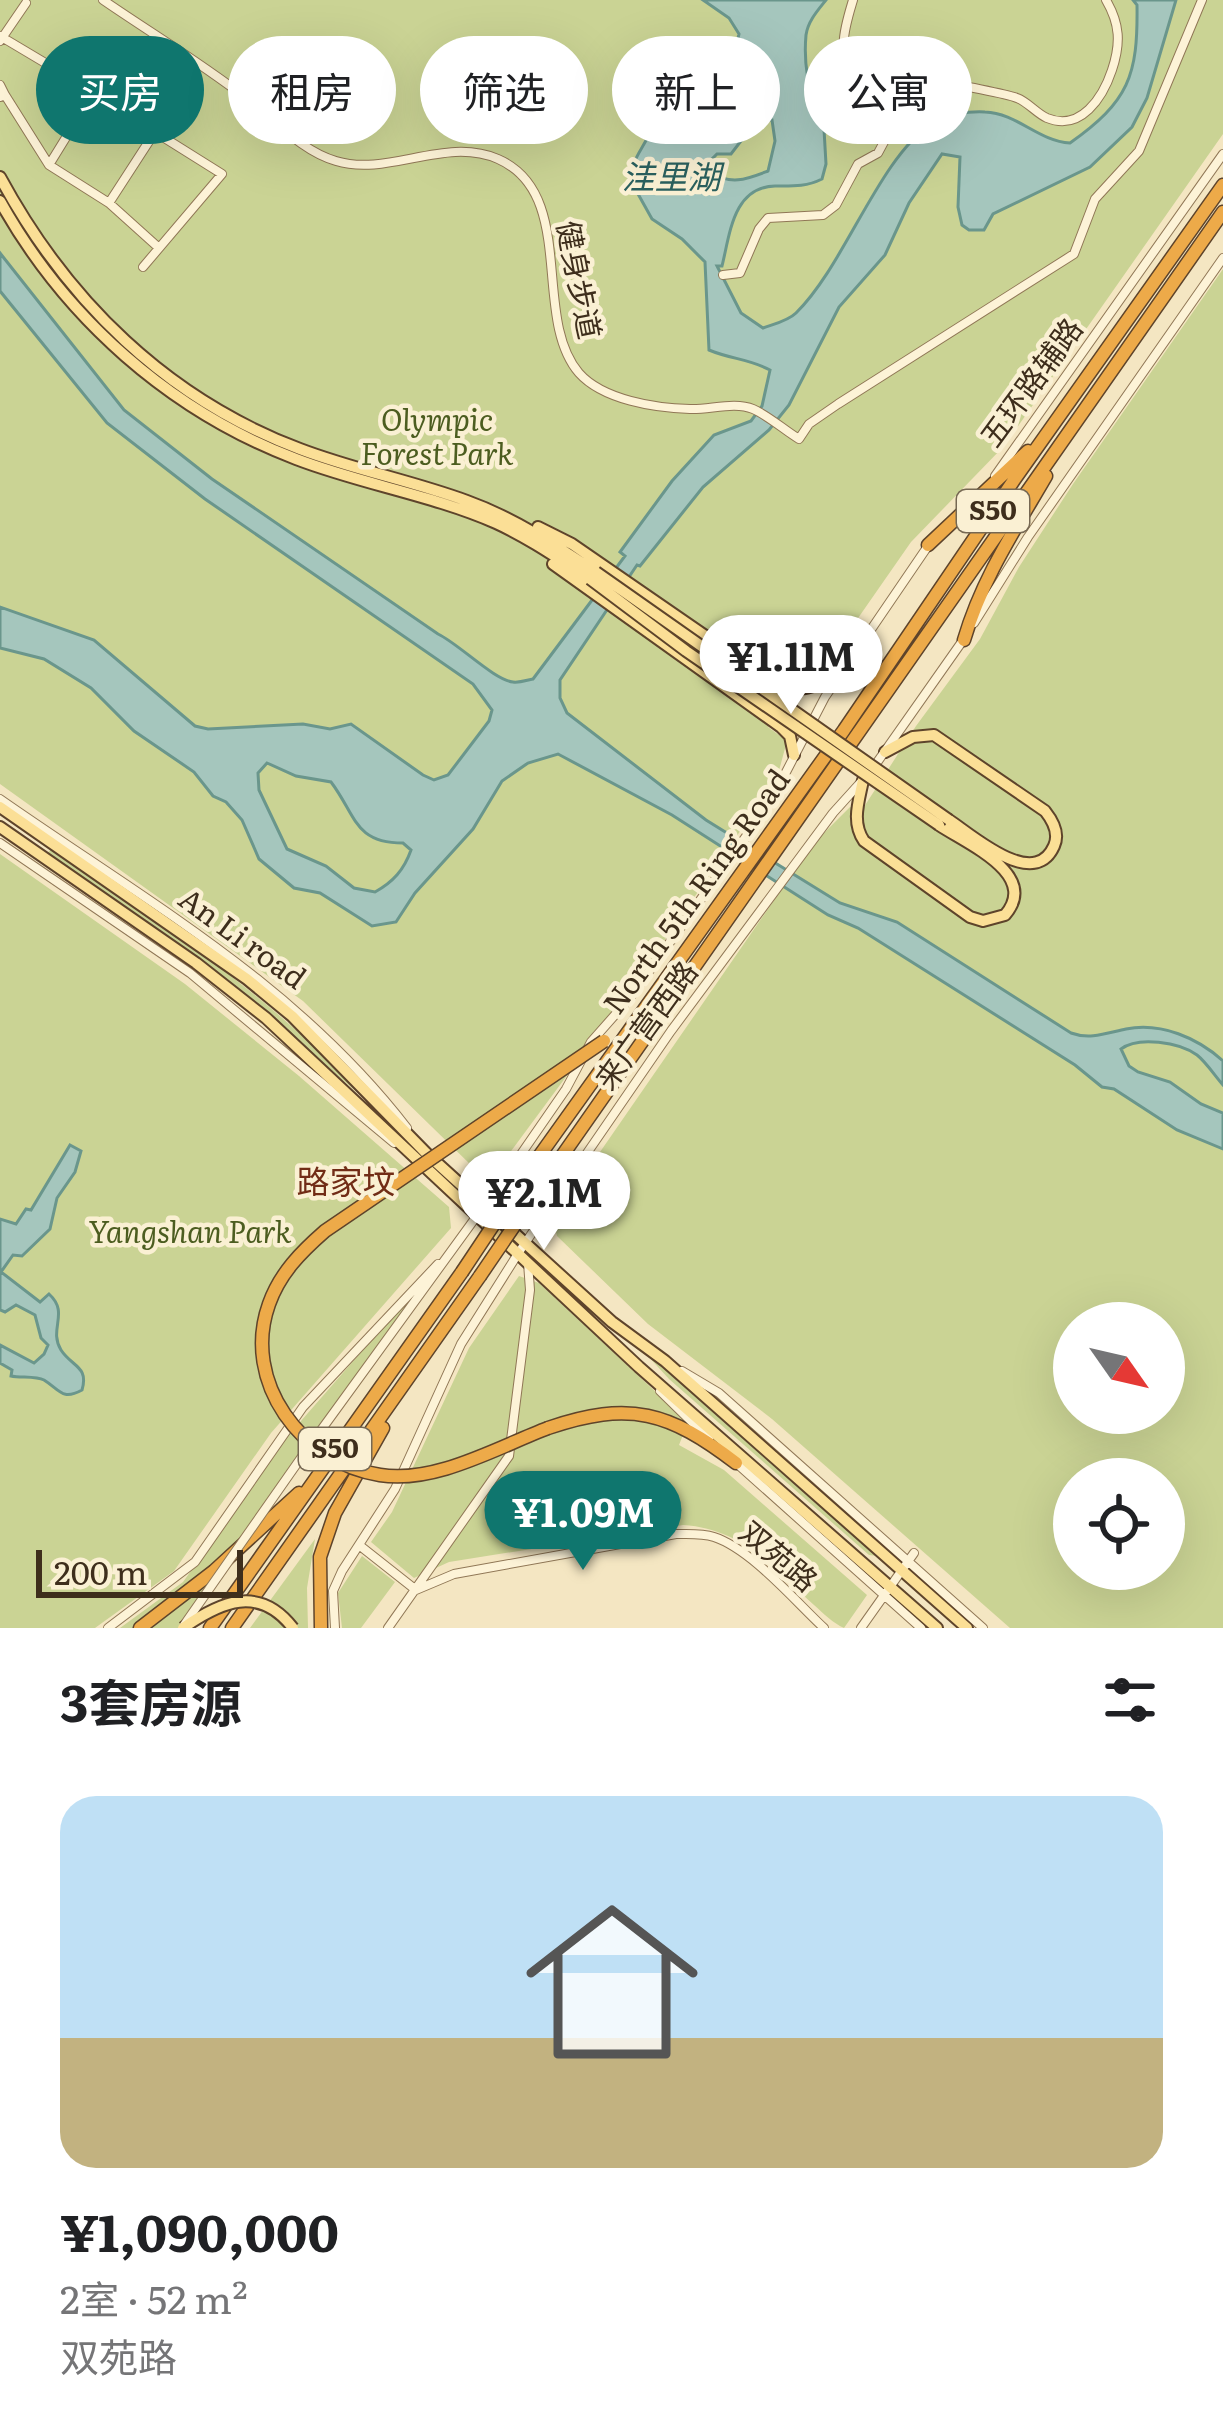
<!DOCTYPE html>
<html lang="zh">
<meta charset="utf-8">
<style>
:root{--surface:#fff;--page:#f6f6f6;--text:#202124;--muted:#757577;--accent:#0f766e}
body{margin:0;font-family:Literata,"Noto Sans SC",serif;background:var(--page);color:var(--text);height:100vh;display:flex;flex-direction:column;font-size:45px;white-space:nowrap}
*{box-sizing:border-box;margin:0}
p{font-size:39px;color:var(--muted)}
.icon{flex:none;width:66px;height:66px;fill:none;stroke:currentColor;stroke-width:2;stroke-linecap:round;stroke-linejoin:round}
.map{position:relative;height:1628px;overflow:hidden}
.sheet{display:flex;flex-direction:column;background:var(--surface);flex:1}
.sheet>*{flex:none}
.hud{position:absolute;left:36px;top:36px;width:1152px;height:108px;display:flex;gap:24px}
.needle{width:78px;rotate:124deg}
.controls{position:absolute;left:1053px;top:1302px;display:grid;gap:24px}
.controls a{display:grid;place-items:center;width:132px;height:132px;border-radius:50%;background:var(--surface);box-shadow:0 12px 48px #0002;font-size:60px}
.scale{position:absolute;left:36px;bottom:30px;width:207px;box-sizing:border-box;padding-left:12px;border:6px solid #3e2e1c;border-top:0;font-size:33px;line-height:42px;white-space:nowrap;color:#3e2e1c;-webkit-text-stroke:9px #faf0d3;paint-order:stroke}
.price{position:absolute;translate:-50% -102px;padding:0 27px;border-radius:42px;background:#fff;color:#222;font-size:39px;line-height:78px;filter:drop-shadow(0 3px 6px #0008)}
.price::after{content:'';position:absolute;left:50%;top:72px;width:36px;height:27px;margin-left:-18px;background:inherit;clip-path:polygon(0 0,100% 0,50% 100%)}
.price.active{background:var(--accent);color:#fff}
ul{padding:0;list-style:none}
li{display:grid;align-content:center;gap:24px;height:636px;padding:0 60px}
li span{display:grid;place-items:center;height:372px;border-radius:36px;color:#555}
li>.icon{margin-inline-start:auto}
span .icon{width:216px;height:216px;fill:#fffc;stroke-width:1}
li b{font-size:51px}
h2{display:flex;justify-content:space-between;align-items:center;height:144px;padding:0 60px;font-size:51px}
.tag{padding:0 42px;border-radius:54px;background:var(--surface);box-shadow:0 12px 48px #0002;font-size:42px;line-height:108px}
.tag.active{background:var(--accent);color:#fff}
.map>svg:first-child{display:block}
.green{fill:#cad394;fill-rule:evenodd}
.water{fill:#a5c6bd;stroke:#6a968c;stroke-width:3;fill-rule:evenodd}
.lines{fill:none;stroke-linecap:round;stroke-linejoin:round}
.minor-casing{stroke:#907756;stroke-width:10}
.major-casing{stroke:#5e442b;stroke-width:14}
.highway-casing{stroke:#5e442b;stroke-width:15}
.minor{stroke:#fdf3d7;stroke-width:8}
.major{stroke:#fbdf96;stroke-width:10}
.highway{stroke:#edaa49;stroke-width:12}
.minor-bridge-casing{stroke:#907756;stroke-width:10;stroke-linecap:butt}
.major-bridge-casing{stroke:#5e442b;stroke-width:14;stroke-linecap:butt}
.highway-bridge-casing{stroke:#5e442b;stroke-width:15;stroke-linecap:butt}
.minor-bridge{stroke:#fdf3d7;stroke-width:8}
.major-bridge{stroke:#fbdf96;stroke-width:10}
.highway-bridge{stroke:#edaa49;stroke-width:12}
.labels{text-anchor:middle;stroke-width:9;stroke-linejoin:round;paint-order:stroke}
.shield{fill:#faf0d3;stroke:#766853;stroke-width:3}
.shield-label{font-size:27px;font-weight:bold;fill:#3e2e1c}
.street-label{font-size:30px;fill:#3e2e1c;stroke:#faf0d3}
.park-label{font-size:30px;font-style:italic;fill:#4c5d20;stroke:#faf0d3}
.water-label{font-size:33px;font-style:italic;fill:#2a605e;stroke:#faf0d3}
.neighbourhood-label{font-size:33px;fill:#712c16;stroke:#faf0d3}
</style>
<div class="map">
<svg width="1223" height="1628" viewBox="0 0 1223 1628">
<rect width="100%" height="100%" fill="#f4e6c2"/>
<path class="green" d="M0 0H1223V134L1004 446 911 542 824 667 817 665 803 677 768 727 787 741 777 778 625 997 503 1162 474 1168 303 1001 0 784Z
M1223 269V1628H1010L772 1419 648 1324 557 1236 553 1220 813 844 850 807 862 810 916 726 980 639 1019 567 1073 484ZM1074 1323H1164V1413H1074ZM1074 1479H1164V1569H1074Z
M53 848C164 926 276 999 367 1101L260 1008 46 854Z
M0 854 185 984 299 1076 449 1207 451 1228 271 1433 174 1571 95 1628H0Z
M519 1276 539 1283 688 1422 679 1445 724 1470 867 1595 844 1628C833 1623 824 1614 814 1605 772 1567 743 1529 683 1525L449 1562 414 1578 371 1542 392 1512 469 1348Z
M403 1304 406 1306 179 1628H120L183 1582 287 1437Z
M636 1343 878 1556 869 1555 669 1379Z
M315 1539 307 1588 308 1628H250Z
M362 1556 395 1582 361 1628H342L338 1593Z"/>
<path class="water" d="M703 0H826C818 10 808 21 806 35 804 57 806 95 823 112L826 164 822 179C806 187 792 186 775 186 733 187 730 234 722 266H717L741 313 763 328C774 324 788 321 796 313 845 265 878 160 931 124 944 115 969 111 985 112 1017 113 1038 141 1070 143 1129 101 1138 76 1137 5L1133 0H1176L1147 98 1132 127 1090 167 993 214 984 230H969L962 225 958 207 960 157 942 154 909 203 885 255 839 307 789 405 769 430 703 487 640 566 637 565 560 680V698L567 713 706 820 840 903 897 922 1071 1033C1090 1040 1107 1033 1126 1029 1161 1022 1198 1038 1223 1061V1085C1215 1076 1206 1062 1197 1055 1179 1042 1138 1036 1121 1049L1129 1066 1138 1072 1170 1082 1201 1104 1223 1113V1149L1177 1130 1114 1089 1102 1087 1075 1065 858 928 828 915 672 815 558 754 528 763 502 781 473 829 415 893 396 922 372 926 320 893 294 888 259 859 242 820 226 802 213 796 194 772 134 731 91 688 44 659 0 648V607L94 640 195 726 208 729 303 724 330 729 351 724 423 775 434 780 448 775 489 721 492 710 473 684 205 499 107 423 0 291V253L124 410 212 479 438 634C459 644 494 680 513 682 520 683 527 680 533 679L625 556 620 552 672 481 714 435 751 421 762 406 770 370C750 359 730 359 709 350L705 262 682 239 652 219 628 176C635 156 675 85 698 86 705 86 711 89 717 91L727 83 739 34 729 18ZM757 120H772L775 141 768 171C747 179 731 186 711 172L712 159 717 154H731ZM267 763 296 776 331 782C356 815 354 843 403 843L411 850C404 870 393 882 375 892L354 888 326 866 287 849 259 790 258 773Z
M70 1145 81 1151 75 1172 57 1198 50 1229 22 1256 13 1255 1 1272 40 1302 49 1294C70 1313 48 1329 61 1350 72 1367 89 1366 82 1390 62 1401 60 1390 44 1380 36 1376 20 1378 11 1376L12 1370 0 1363V1345L34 1363 44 1354 48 1345 41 1338 35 1315 16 1305 5 1312 0 1310V1219L16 1224 26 1209 31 1210Z"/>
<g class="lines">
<defs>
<path id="minor" d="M103 0C151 33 201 63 246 98 274 119 301 151 336 161 389 177 445 136 498 159 578 194 531 317 579 373 603 400 655 408 690 409 709 410 735 401 753 409 769 416 784 430 799 439L809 424 838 404 1074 254 1095 199 1139 151 1202 0
M853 0C845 27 835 55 857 78 883 105 914 81 944 83 955 84 1007 94 1017 98 1028 102 1036 113 1047 118 1081 132 1103 97 1112 70 1121 43 1120 24 1106 0
M0 36 94 92 49 165 109 203 155 132 222 174 143 267
M0 41 26 3
M0 85 5 95 0 97
M5 95 49 165
M109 203 159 248
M723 275 740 273 759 229 768 218 823 215 836 205 858 164 878 153 912 90
M995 476 1223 154
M974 623 1028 537 1223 258
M871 771 966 636
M0 799C146 901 296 984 407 1128
M0 843 190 973 394 1143
M508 1173 549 1207
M682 1371 719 1393 983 1628
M660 1391 709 1439
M303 1455 508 1173 566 1089 591 1042 629 999 770 803 825 697 930 543
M734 1461 921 1628
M359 1545 416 1590 454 1574 676 1534C689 1534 702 1533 714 1537 751 1549 795 1601 824 1628
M108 1628 195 1562 303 1407 438 1264
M335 1628 333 1591 342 1571 395 1489 461 1344 519 1252 671 1031 833 813 861 782
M388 1628 509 1456 530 1290 528 1263
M861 1628 914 1553"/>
<path id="major" d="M0 177C67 301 167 399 300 449 355 470 413 481 467 501 514 518 555 545 596 572
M0 201C65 318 170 411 296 459 361 484 432 495 496 523 529 538 559 559 590 579
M538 527 572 544 704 635 790 687C814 694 830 675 848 661
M553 564 781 727 790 736 794 755
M885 752 913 737 934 735 1045 811C1053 821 1060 833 1054 846 1034 891 972 835 949 820
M863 780C859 801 851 822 864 841L970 917 983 921 1005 915C1040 874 967 844 939 825
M0 807 247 979 292 1016 426 1153 612 1322 665 1361 967 1628
M0 827 196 963 266 1018 639 1367 937 1628"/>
<path id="highway" d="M928 545 1028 451
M964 640C982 579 1014 531 1046 476
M540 1155 844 730 1014 480 1223 185
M555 1166 1223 212
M548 1428C630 1400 669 1412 736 1463
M140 1628 214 1571 299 1493
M210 1628 462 1272
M232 1628 480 1276
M321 1628 320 1557 335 1513 383 1428"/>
</defs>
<use href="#minor" class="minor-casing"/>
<use href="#major" class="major-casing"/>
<use href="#highway" class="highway-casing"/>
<use href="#minor" class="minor"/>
<use href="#major" class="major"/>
<use href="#highway" class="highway"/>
<defs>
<path id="minor-bridge" d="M184 1625 303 1455"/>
<path id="major-bridge" d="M596 572 949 820
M590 579 686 651 939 825
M183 1628C220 1602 259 1584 293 1628"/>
<path id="highway-bridge" d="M462 1272 540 1155
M480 1276 555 1166
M548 1428C498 1447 435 1484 380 1475 302 1463 241 1382 269 1304 280 1273 301 1252 325 1231L604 1041"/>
</defs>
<use href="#minor-bridge" class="minor-bridge-casing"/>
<use href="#major-bridge" class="major-bridge-casing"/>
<use href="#highway-bridge" class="highway-bridge-casing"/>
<use href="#minor-bridge" class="minor-bridge"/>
<use href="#major-bridge" class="major-bridge"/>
<use href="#highway-bridge" class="highway-bridge"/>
</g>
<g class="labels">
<g class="shield">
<rect x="957" y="490" width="72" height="42" rx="9"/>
<rect x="299" y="1428" width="72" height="42" rx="9"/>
</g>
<g class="shield-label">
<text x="993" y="520">S50</text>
<text x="335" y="1458">S50</text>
</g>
<g class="street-label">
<text transform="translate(578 280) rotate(79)" y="10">健身步道</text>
<text transform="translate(1032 383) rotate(-54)" y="10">五环路辅路</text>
<text transform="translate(697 892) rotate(-54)" y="10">North 5th Ring Road</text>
<text transform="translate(242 939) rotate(36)" y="10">An Li road</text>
<text transform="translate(647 1026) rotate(-54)" y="10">来广营西路</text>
<text transform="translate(778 1557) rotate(40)" y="10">双苑路</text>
</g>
<g class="park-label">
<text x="437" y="431">Olympic<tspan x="437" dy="34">Forest Park</tspan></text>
<text x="190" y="1243">Yangshan Park</text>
</g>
<g class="water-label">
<text x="671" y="189">洼里湖</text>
</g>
<g class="neighbourhood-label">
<text x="346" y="1194">路家坟</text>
</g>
</g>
</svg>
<div class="controls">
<a><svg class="needle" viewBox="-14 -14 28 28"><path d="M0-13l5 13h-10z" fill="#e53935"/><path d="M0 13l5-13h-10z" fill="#757577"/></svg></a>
<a><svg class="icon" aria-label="locate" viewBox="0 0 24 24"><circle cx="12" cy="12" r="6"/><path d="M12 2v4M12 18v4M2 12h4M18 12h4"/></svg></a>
</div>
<div class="scale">200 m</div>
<b class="price" style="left:791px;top:717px">¥1.11M</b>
<b class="price" style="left:544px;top:1253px">¥2.1M</b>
<b class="price active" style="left:583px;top:1573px">¥1.09M</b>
<div class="hud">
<a class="tag active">买房</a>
<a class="tag">租房</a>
<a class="tag">筛选</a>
<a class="tag">新上</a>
<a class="tag">公寓</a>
</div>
</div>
<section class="sheet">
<h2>3套房源<svg class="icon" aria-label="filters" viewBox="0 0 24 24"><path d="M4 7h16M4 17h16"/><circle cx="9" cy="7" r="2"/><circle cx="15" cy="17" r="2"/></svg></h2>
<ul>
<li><span style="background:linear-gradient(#bfe0f5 65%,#c2b280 0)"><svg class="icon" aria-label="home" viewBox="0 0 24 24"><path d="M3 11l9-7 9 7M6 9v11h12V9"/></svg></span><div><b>¥1,090,000</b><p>2室 · 52 m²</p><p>双苑路</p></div></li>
</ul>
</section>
